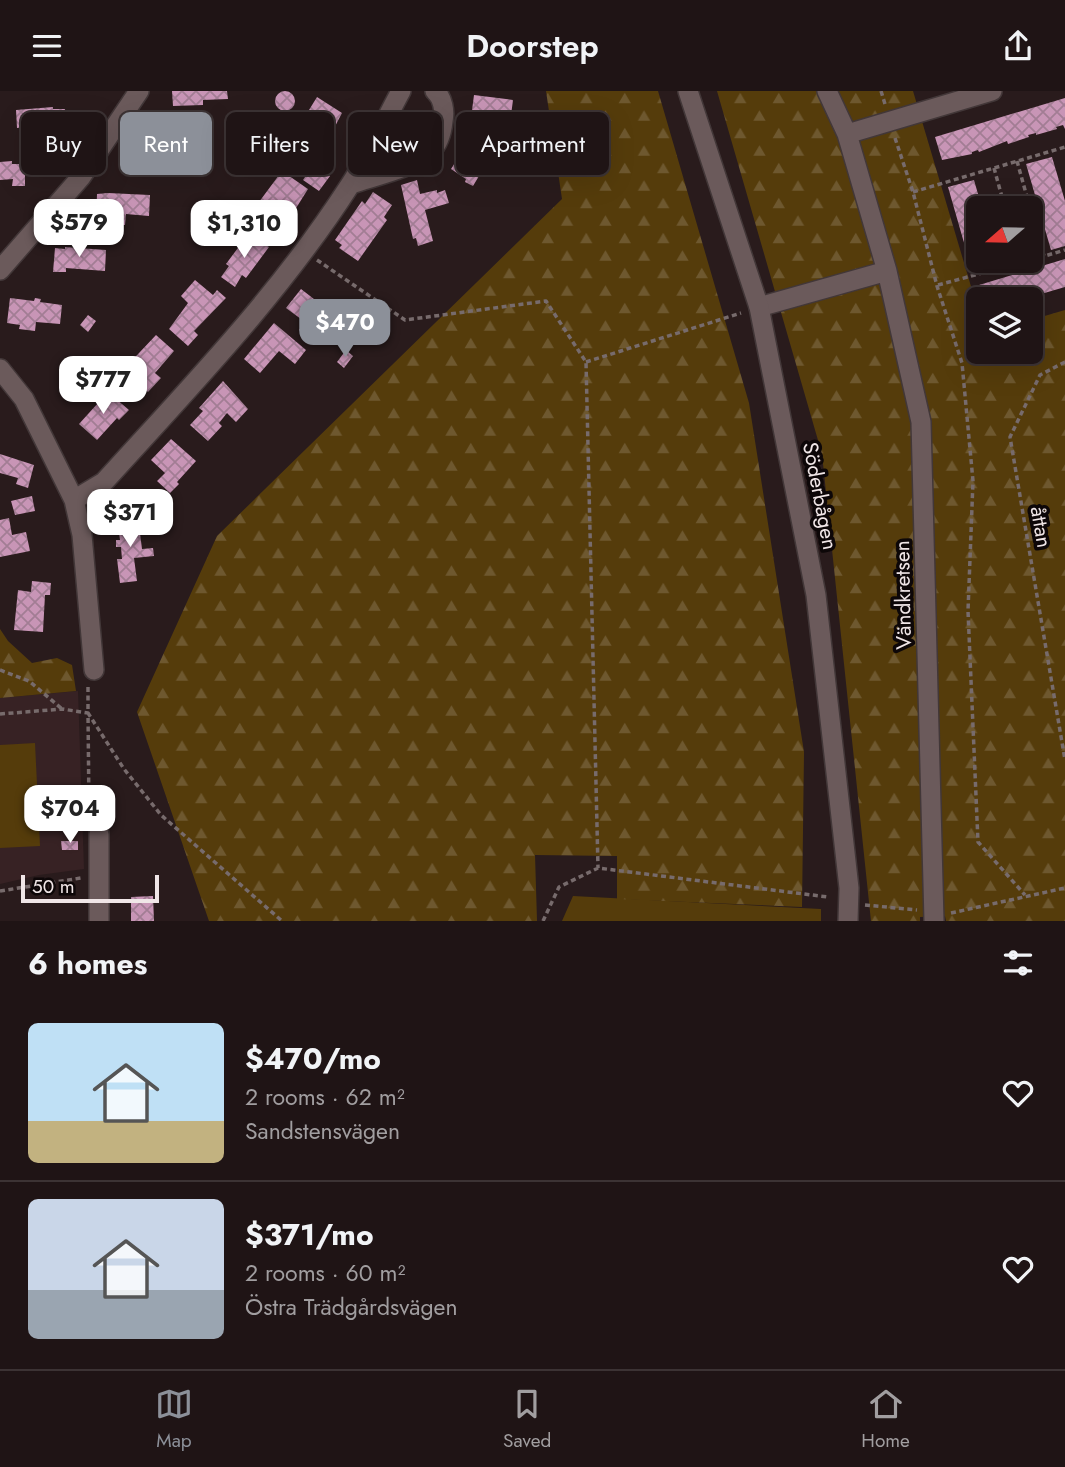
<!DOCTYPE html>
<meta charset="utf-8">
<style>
:root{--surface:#1f1415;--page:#2c2122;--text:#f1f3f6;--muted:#a19ea0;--line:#3c3334;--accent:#8c9099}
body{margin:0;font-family:Jost,sans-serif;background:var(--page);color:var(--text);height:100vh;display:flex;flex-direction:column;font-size:26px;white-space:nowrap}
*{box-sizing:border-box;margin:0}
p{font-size:23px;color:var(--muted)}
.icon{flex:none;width:38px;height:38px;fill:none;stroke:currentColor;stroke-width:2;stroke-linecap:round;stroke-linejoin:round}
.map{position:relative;height:830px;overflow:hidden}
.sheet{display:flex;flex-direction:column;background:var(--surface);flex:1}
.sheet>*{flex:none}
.guide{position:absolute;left:21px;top:21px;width:700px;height:63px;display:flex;gap:14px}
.needle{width:46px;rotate:250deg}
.buttons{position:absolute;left:966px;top:105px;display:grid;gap:14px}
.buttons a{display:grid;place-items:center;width:77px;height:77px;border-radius:10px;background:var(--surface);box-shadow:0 7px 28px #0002,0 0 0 2px var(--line);font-size:35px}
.scale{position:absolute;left:21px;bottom:18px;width:138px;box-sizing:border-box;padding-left:7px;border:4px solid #f0e6e7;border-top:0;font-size:19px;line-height:24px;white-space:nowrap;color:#f0e6e7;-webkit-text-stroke:5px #0d0708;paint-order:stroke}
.price{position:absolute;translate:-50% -60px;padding:0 16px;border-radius:14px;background:#fff;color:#222;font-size:23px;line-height:46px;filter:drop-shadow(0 2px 4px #0008)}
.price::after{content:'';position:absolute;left:50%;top:42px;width:21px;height:16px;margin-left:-10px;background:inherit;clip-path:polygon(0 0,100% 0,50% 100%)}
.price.on{background:var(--accent);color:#fff}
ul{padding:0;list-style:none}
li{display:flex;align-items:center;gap:21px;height:175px;padding:0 28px}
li+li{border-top:2px solid var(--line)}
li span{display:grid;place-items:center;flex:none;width:196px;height:140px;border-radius:10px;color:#555}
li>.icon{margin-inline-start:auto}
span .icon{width:84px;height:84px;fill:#fffc;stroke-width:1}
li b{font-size:30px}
h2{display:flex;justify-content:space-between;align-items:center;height:84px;padding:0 28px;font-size:30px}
.chip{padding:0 24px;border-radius:10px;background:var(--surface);box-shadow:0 7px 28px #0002,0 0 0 2px var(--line);font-size:24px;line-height:63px}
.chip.on{background:var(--accent);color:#fff}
header{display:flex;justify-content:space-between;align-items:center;height:91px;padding:0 28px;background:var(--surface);font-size:32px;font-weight:600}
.tabs{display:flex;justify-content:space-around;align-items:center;height:98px;border-top:2px solid var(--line);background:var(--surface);font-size:19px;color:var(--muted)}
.tabs a{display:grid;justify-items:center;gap:4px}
.tabs .on{color:var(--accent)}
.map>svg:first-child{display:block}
.built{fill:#372224}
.green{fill:#553c0b}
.forest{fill:url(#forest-firs)}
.building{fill:url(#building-cross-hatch)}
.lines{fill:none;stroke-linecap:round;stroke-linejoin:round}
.minor-casing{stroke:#423738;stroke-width:22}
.tertiary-casing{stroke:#423738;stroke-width:22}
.path{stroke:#776b6c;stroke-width:3.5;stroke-dasharray:5 3.5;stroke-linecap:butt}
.minor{stroke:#6b5a5b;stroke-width:19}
.tertiary{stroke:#6b5a5b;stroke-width:19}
.labels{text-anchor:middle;stroke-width:7;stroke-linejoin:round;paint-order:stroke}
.street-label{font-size:21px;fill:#f0e6e7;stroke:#0d0708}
</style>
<header><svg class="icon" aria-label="menu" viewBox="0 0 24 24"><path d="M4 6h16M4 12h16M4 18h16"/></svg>Doorstep<svg class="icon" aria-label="share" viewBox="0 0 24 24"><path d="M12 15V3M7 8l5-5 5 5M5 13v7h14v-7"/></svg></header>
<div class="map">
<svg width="1065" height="830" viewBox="0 0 1065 830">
<defs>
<pattern id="forest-firs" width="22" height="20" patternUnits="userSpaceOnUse" patternTransform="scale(1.75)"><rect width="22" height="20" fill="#553c0b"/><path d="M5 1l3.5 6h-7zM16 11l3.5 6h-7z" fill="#6e582f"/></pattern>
<pattern id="building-cross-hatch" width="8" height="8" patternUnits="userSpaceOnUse" patternTransform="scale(1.75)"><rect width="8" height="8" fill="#c895b6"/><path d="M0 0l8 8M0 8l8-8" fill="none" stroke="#a27d94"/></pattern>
</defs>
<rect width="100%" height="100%" fill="#291b1c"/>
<path class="built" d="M78 600 84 778 39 784 0 793V607Z"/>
<path class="green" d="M35 652 40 755 0 757V654Z
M573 805 821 818V830H562Z"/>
<path class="forest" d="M546 0H658L749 312 804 661 802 816 617 808V765L535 764 537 830H209L137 621 217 445 562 108Z
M717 0H913L978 219V261H1031V229L1065 219V830H946L945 825 920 826V830H871L822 363Z
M0 538 8 550 32 572 57 567 72 574 76 600 0 607Z"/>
<path class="building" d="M172 0H227L228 8 203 9V14L173 15Z
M275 10a10 10 0 1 1 20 0a10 10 0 1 1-20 0Z
M474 4 513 9 510 32 499 31 497 41 484 39 485 29 471 27Z
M317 6 342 22 330 45 328 44 321 55 310 49 304 58 278 42 286 30 299 39 312 21 309 19Z
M1065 7V38L1063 34 1056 36 1057 38 1036 44V42L1028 44 1029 46 1008 53 1007 50 979 61 978 59 972 61V63L942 69 935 46Z
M53 16V18H65L67 40 54 41 53 35 17 37 16 19Z
M148 46H190V67H169L168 76H148V73H137V49H148Z
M470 48 479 54 480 51 508 62 501 77 479 68 475 73 479 75 475 82 479 85 473 95 465 91 466 88 451 78Z
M1052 66 1065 110V155L1051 159 1026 73Z
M12 70V73H25V95H12L13 88 0 89V71Z
M314 73 330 85 319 100 303 89Z
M282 80 308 98 283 138 262 123 267 117 259 111Z
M417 89 420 103 437 99V102L445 99 449 112 425 119 433 150 418 155 416 147 413 148 401 94Z
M974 89 980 110 979 111 981 117H978V170H996L997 176 973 183 948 96Z
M373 101 392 114 384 126 387 129 358 170 339 157 342 154 335 149 362 110 365 113Z
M108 102 150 104 149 125 126 123 125 134 96 133 97 103Z
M249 142 269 156 246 187 242 184 235 196 221 186 229 175 226 173Z
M65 156 106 159 105 180 66 177V181H53L55 157 65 158Z
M1065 168V196L1024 208H983L979 194Z
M195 189 213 204 217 199 226 207 194 240 198 244 188 255 169 238 188 212 181 205Z
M301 198 323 215 321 217 328 223 319 235 322 239 314 250 299 239 305 231 286 217Z
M10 207 34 210 35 207 41 208 40 211 62 214 60 233 36 231 35 240 19 238 20 234 7 232Z
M88 224 96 230 88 241 80 234Z
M274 232 306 259 295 273 279 260 260 282 244 268Z
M156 244 174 260 155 282 161 287 148 301 123 279Z
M346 259 353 265 344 277 337 271Z
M223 290 248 318 236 331 227 322 219 332 222 335 208 350 190 334 203 320 199 317Z
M108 301 129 319 119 329 117 327 97 349 79 333Z
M171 348 196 370 177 391 179 393 170 402 157 390 165 382 151 369Z
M0 363 34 374 28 397 16 393 18 387 0 382Z
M32 405 35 420 15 424 11 410Z
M138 426 142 458 153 457 154 465 134 467 137 490 120 492 117 468H122L121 456H116V449H120L117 428Z
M9 427 12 444 26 441 30 460 0 466V429Z
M32 490 51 492 50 504H45L43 541 14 539 18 499 31 501Z
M61 750H78V759H62Z
M153 805 154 830H131V806Z"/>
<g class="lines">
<defs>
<path id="minor" d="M827 0 847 43 887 180 921 331 934 830
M847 43 992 0
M351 93C374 85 414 77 431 60 439 52 442 40 443 30 445 20 443 7 435 0
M0 179 81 86 139 0
M759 216 887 180
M0 278 24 308 74 409 82 444 94 579
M74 409 104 391C190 296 280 203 350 94 369 65 384 31 401 0
M99 830V743"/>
<path id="tertiary" d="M688 0 759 216 816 504 849 797 848 830"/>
</defs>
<use href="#minor" class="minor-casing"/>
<use href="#tertiary" class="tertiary-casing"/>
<path class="path" d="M881 0 885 13
M895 47 913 101 937 195 962 272 973 390 968 520 978 751 1025 804
M1017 70 1030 117
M994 77 1005 117
M913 101 1065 56
M1031 119 1044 165
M317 169 405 229 546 210 586 271 598 777
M1031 169 1065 159
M938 194 1027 170
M586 271 741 222
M1065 271 1040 284 1010 346 1065 669
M0 579 29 590 62 618
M88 596V622L124 678 161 724 282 830
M0 623 62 618 88 622 89 718 93 728
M0 800 81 787
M865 814 917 819
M951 822 1065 797
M543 830 559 796 598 777 828 806"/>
<use href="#minor" class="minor"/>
<use href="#tertiary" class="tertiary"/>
</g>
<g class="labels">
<g class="street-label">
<text transform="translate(820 405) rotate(79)" y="7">Söderbågen</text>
<text transform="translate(1041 436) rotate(80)" y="7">åttan</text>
<text transform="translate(903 504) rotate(-91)" y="7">Vändkretsen</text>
</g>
</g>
</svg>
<div class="buttons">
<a><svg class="needle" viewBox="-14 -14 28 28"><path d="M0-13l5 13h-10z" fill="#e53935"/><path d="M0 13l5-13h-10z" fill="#a19ea0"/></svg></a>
<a><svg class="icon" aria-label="layers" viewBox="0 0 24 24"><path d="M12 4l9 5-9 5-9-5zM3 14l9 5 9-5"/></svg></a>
</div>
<div class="scale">50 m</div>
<b class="price" style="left:79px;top:168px">$579</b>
<b class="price" style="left:244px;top:169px">$1,310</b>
<b class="price on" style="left:345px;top:268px">$470</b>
<b class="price" style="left:103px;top:325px">$777</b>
<b class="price" style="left:130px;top:458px">$371</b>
<b class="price" style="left:70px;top:754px">$704</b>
<div class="guide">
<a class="chip">Buy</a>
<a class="chip on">Rent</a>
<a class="chip">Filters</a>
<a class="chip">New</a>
<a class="chip">Apartment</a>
</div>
</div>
<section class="sheet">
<h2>6 homes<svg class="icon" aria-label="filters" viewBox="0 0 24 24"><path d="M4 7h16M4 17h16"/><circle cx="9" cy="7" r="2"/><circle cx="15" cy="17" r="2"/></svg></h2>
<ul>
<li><span style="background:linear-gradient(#bfe0f5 70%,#c2b280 0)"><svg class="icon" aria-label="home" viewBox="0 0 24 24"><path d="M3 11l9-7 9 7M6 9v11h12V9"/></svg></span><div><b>$470/mo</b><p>2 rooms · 62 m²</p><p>Sandstensvägen</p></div><svg class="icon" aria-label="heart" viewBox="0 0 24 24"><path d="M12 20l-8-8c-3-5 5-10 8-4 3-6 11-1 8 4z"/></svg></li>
<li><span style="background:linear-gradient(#c9d6e8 65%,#9aa5b1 0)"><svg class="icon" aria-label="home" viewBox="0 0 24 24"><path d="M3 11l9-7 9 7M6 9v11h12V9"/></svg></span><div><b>$371/mo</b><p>2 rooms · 60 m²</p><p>Östra Trädgårdsvägen</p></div><svg class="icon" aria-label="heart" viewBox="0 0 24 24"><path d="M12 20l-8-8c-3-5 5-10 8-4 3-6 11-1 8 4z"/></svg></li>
</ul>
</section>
<nav class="tabs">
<a class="on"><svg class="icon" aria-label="map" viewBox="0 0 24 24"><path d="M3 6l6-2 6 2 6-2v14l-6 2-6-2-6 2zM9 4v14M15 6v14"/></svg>Map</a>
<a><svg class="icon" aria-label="saved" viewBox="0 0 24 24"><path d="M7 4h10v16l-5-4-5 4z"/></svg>Saved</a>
<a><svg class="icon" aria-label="home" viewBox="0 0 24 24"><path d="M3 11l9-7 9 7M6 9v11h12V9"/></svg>Home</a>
</nav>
